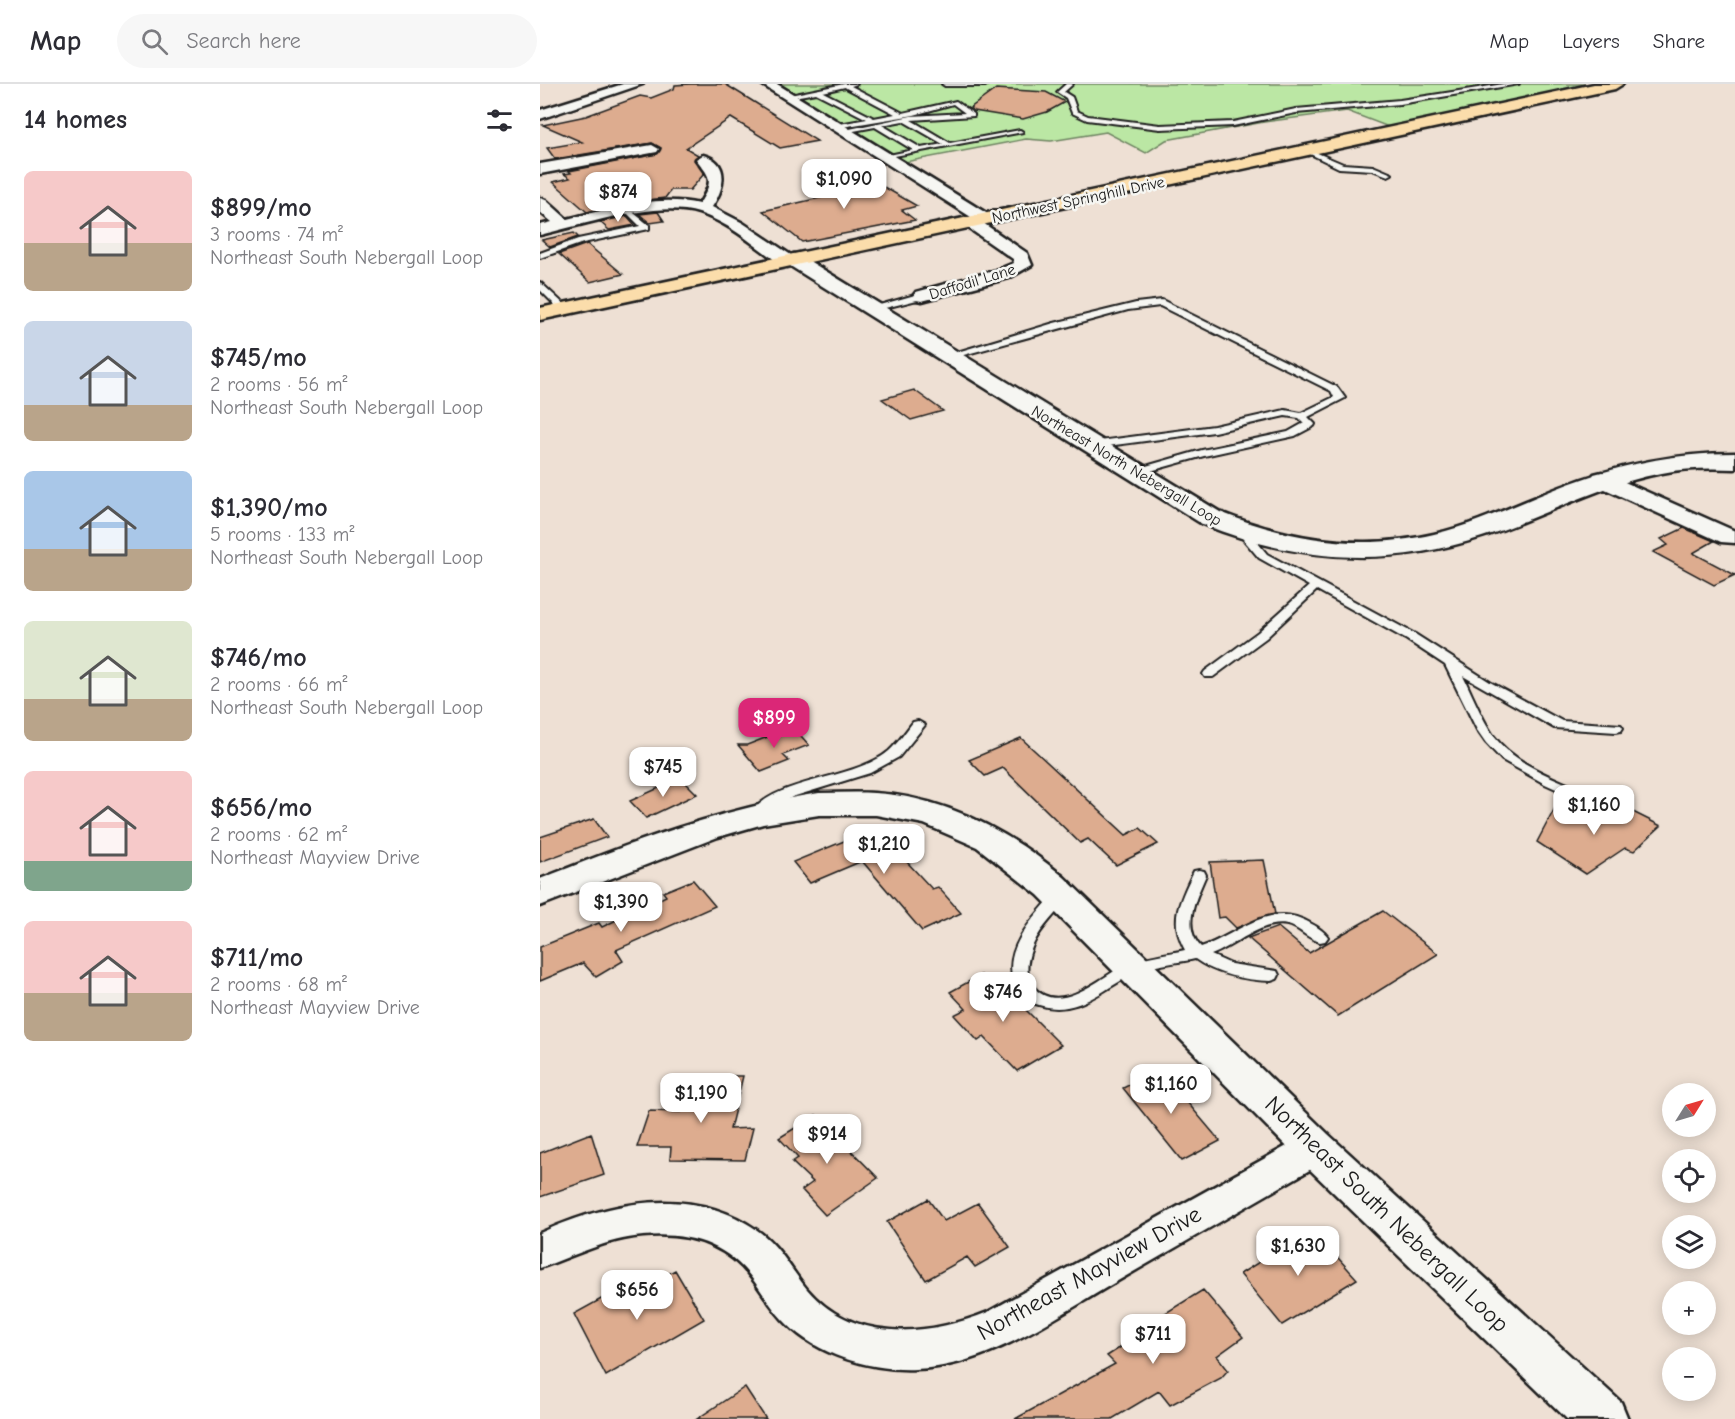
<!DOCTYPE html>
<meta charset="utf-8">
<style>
:root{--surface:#fff;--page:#f7f7f7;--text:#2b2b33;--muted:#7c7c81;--line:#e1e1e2;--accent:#db2777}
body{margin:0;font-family:"Comic Neue",sans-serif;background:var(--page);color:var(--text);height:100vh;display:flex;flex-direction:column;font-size:22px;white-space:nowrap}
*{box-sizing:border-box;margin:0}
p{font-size:20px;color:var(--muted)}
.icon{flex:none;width:33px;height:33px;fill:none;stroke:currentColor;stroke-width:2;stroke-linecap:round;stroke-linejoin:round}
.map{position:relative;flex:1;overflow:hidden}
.panel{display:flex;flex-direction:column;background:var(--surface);width:540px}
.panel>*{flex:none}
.needle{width:39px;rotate:53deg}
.controls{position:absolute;left:1122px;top:999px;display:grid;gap:12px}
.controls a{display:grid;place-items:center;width:54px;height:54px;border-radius:50%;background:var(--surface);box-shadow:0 3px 15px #0003;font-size:30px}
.price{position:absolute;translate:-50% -51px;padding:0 14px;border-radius:12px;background:#fff;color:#222;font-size:20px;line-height:39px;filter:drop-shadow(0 2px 3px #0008)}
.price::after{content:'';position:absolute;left:50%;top:36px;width:18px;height:14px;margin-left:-9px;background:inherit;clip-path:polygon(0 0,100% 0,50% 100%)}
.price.on{background:var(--accent);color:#fff}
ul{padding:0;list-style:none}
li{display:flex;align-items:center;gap:18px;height:150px;padding:0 24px}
li span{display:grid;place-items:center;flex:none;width:168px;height:120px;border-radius:9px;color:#555}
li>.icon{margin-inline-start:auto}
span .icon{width:72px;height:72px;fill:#fffc;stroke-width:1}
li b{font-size:26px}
h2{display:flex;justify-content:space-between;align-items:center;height:72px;padding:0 24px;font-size:26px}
header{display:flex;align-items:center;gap:36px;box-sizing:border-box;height:84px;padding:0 30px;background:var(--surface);border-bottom:2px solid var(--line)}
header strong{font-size:28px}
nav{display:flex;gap:33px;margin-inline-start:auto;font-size:21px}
.search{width:420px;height:54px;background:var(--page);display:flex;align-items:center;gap:15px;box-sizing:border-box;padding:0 21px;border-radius:33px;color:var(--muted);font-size:22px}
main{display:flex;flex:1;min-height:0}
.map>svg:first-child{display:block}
.green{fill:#bbe7a4;stroke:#6c8260;stroke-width:1.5}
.building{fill:#ddac8f;stroke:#1c1c1c;stroke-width:1.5}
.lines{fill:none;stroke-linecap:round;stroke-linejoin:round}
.lane-casing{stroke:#1c1c1c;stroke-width:4}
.street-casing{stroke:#1c1c1c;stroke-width:5}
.secondary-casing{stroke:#1c1c1c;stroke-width:5}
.primary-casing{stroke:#1c1c1c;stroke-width:5}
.lane{fill:#f6f6f2;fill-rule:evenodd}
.street{fill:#f6f6f2;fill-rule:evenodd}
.secondary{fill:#f6f6f2;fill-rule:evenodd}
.primary{fill:#fbddab;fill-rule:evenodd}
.labels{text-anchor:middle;stroke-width:5;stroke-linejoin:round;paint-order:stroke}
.far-street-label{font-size:16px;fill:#1c1c1c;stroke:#f6f6f2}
.near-street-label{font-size:24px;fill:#1c1c1c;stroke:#f6f6f2}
</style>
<header>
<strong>Map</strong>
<div class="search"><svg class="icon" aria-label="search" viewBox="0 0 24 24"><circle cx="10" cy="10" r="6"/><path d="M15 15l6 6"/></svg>Search here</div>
<nav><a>Map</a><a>Layers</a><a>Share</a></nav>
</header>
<main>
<section class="panel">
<h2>14 homes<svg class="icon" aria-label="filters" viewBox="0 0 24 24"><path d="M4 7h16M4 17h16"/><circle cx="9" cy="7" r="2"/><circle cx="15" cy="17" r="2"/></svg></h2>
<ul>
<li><span style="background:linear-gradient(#f6c9c9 60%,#b9a48a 0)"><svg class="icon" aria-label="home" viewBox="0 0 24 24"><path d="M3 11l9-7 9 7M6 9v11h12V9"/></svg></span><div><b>$899/mo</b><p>3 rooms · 74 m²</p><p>Northeast South Nebergall Loop</p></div></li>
<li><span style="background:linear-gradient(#c9d6e8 70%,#b9a48a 0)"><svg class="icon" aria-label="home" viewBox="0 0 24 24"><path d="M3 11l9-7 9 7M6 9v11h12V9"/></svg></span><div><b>$745/mo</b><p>2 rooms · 56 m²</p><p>Northeast South Nebergall Loop</p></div></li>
<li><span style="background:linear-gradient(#a9c7e8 65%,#b9a48a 0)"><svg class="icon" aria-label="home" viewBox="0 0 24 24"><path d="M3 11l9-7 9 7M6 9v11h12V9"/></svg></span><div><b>$1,390/mo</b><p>5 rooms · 133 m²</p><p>Northeast South Nebergall Loop</p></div></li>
<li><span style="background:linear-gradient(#dfe7d0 65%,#b9a48a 0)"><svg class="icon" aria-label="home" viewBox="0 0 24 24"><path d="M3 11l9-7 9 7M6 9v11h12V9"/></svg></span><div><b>$746/mo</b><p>2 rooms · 66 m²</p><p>Northeast South Nebergall Loop</p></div></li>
<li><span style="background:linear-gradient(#f6c9c9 75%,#7fa58c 0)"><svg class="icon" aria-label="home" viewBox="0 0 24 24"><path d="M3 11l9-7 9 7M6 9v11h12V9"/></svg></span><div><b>$656/mo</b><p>2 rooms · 62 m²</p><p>Northeast Mayview Drive</p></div></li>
<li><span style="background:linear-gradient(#f6c9c9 60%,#b9a48a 0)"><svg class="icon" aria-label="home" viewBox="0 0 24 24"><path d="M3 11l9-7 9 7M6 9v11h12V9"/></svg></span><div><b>$711/mo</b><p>2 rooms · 68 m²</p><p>Northeast Mayview Drive</p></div></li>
</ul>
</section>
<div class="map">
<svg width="1195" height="1335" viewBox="0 0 1195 1335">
<rect width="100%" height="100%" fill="#eee0d4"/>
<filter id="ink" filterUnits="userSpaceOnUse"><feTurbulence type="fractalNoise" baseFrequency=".0167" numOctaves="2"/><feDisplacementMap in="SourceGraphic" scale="12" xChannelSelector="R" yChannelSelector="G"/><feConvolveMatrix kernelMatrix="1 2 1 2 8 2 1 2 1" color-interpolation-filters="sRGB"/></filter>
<g filter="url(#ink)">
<path class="green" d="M237 0H1064L854 45 807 27 724 38 626 56 606 69 566 48 511 57 486 55 365 78Z"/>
<path class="building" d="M150 0H185L277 57 240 64 191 34 146 64 158 71 154 76 164 90 150 106H131L125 114 92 118 47 128 13 98 30 94 24 90 31 89 29 87 117 70 121 64 112 59 15 75 7 64 42 58 3 41 46 32 100 12 111 14 134 5 135 1Z
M456 5 506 8 525 18 507 28 483 35 434 27 430 24Z
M316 87 377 122 362 126 375 136 262 158 223 127 310 107 287 93Z
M118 128 124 137 110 139 99 130Z
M87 132 95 141 69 146 60 138Z
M34 149 38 153 10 163 2 156Z
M47 160 83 190 50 198 19 170Z
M374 306 403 327 371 336 342 315Z
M1144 444 1174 457 1153 469 1195 491 1174 501 1113 468 1128 461 1121 455Z
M253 643 269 661 243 671 249 677 221 688 198 661H207Z
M481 654 586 751 600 744 618 760 576 781 548 755 540 759 463 684 445 692 429 676Z
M141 694 157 710 106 734 90 717Z
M1016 722 1071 735 1085 724 1121 742 1094 767 1085 764 1046 790 997 758Z
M54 735 67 753 0 778V753Z
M343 741 361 761 354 764 392 805 398 803 421 829 382 847 322 777 270 799 253 778Z
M724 776 735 830 696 844 685 833 678 834 670 778Z
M153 796 175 822 76 866 83 877 56 893 43 879 0 897V863L59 839 62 843 126 812 123 808Z
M843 827 898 870 798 932 708 854 738 843 769 869Z
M441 891 454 904 460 900 521 961 477 987 444 953 438 957 414 931 426 925 410 908Z
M620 986 680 1057 642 1077 583 1004Z
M172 992H203L190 1045 213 1044 205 1076 130 1075 131 1063H97L109 1027 141 1028 152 999 170 998Z
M276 1031 338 1094 285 1131 262 1106 273 1098 252 1078 258 1074 239 1054Z
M51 1049 64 1091 0 1113V1069Z
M388 1115 404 1137 438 1119 470 1163 435 1183 427 1173 386 1196 347 1138Z
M772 1145 817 1195 742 1241 700 1190Z
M135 1186 164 1235 66 1292 34 1230 83 1203 89 1212Z
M663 1206 703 1253 677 1272 688 1286 681 1294 630 1321 619 1307 572 1335H475L575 1280 567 1272 595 1254 593 1249Z
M205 1303 226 1335H157Z"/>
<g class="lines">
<defs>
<path id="lane" d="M304 0H317L311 2 363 29 416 17 434 30V32L371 36 410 59 480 46 483 48 344 74V72L373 66 335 43 303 49 300 47 371 32 425 29 413 20 374 31 296 44 294 41 327 35 276 9 248 14 245 12ZM305 3 306 4 355 30 334 34 283 8ZM363 37 403 60 381 64 342 41Z
M402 0H448L445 2H405Z
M526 0H533L524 8 532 13 537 27 548 32 620 41 693 38 756 25 860 16 964 0H979L860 20 756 29 693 42 620 45 547 36 532 29 526 14 517 8Z
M764 65H768L803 80 833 82 852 90 848 92 832 86 799 84 764 67Z
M90 126 109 141V145L43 159 0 174V169L38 155 100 142 86 128Z
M0 198 27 223V227H21L0 206Z
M382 209 386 212 385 214 333 227 329 224Z
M622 216 797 303 805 314 768 333 775 340 774 342 755 352 664 372 596 391 592 390V386L662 366 748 348 764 339 759 334 745 332 674 348 552 364 547 361 552 358 674 342 745 326 761 329 794 313 791 307 620 222 588 226 409 275 404 272 514 239 596 219Z
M704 446 708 447 727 470 875 550 950 598 1022 637 1081 641 1083 644 1081 647 1076 648 1014 644 923 592C933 612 941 633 953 651 975 681 1015 694 1048 709L1050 712 1048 715H1038L1005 700 962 676 946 659 937 646 905 581 867 556 777 506 726 554 673 593H665L663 590 665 587 718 548 769 502 719 474 698 449Z
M378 637 385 641 359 673 330 689 252 713 226 729H216L214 726C238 695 316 695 349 667 358 659 366 647 373 638Z
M659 786 664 787 666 791C657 812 641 843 661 863 698 851 729 815 770 839 776 842 784 847 788 853L785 857 780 858C769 855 761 846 751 842 724 833 695 863 671 871L691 880 737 887 739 891 737 895 731 897C704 896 677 891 655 875 637 879 617 880 600 887 566 901 539 934 499 921 487 918 477 909 473 896 463 863 496 831 516 808H526L529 812C518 829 501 842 493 861 488 872 484 890 492 901 518 935 561 892 587 880 605 872 626 870 645 866 629 837 639 819 652 791L654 787Z"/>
<path id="street" d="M83 0H103L0 35V26Z
M221 0H237L451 132 453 135 451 138 443 139 487 169 492 181 469 194 382 217 376 216 373 212 376 208 457 186 474 179 473 175 424 141 422 138 424 135 431 133Z
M112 61 119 65 117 68 0 90V80Z
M163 71C191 78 184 105 172 123L203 139 254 173 257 177 254 181H242C216 163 190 139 159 129 116 116 44 141 0 151V141L12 138 0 128V114L6 116 27 135C68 125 116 110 159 120 174 96 171 94 156 75Z
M1062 388 1195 447V459L1181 458 1054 400 1051 395 1054 390Z
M773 1047 786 1051 792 1062 786 1073 773 1084C709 1121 645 1158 581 1195 519 1230 450 1283 376 1285 332 1287 279 1272 247 1240 234 1228 225 1212 214 1197 187 1159 148 1148 103 1152 66 1155 34 1172 0 1184V1149C69 1118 151 1100 217 1146 239 1161 251 1186 267 1205 314 1260 388 1252 448 1228L747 1062 760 1051Z"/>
<path id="secondary" d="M254 170 261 172 680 428C750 456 821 467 894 450 937 440 977 420 1018 404 1076 381 1133 369 1195 369V385C1171 384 1146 384 1122 389 1059 401 1002 433 942 453 846 485 754 477 662 440L247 180 244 176 247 172Z
M279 709C297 709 316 708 334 709 406 713 470 748 524 793L788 1050 1081 1318 1088 1335H1027L758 1074 498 811 437 763 384 740 336 731H279L223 740 178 753 0 822V795C93 758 179 725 279 709Z"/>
<path id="primary" d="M1054 0H1083L1075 5 0 236V224Z"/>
</defs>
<use href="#lane" class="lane-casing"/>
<use href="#street" class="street-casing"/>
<use href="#secondary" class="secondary-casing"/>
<use href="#primary" class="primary-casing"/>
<use href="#lane" class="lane"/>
<use href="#street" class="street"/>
<use href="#secondary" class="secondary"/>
<use href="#primary" class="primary"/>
</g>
</g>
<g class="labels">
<g class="far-street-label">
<text transform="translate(538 115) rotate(-12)" y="6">Northwest Springhill Drive</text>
<text transform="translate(432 197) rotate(-17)" y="6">Daffodil Lane</text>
<text transform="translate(587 381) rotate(31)" y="6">Northeast North Nebergall Loop</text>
</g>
<g class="near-street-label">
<text transform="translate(847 1130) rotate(44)" y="8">Northeast South Nebergall Loop</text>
<text transform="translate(549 1189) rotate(-29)" y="8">Northeast Mayview Drive</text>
</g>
</g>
</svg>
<div class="controls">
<a><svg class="needle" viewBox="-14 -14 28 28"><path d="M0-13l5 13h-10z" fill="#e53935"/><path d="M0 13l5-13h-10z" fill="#7c7c81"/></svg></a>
<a><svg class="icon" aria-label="locate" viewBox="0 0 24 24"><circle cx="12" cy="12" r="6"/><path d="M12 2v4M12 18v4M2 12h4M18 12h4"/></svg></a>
<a><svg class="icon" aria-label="layers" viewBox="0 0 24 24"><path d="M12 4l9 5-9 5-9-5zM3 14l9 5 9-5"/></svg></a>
<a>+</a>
<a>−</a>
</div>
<b class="price" style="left:304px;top:126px">$1,090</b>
<b class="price" style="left:78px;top:139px">$874</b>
<b class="price on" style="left:234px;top:665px">$899</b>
<b class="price" style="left:123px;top:714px">$745</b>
<b class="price" style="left:1054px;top:752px">$1,160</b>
<b class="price" style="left:344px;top:791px">$1,210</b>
<b class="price" style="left:81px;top:849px">$1,390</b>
<b class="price" style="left:463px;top:939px">$746</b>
<b class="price" style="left:631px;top:1031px">$1,160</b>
<b class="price" style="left:161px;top:1040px">$1,190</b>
<b class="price" style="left:287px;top:1081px">$914</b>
<b class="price" style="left:758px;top:1193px">$1,630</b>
<b class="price" style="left:97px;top:1237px">$656</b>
<b class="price" style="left:613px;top:1281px">$711</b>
</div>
</main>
